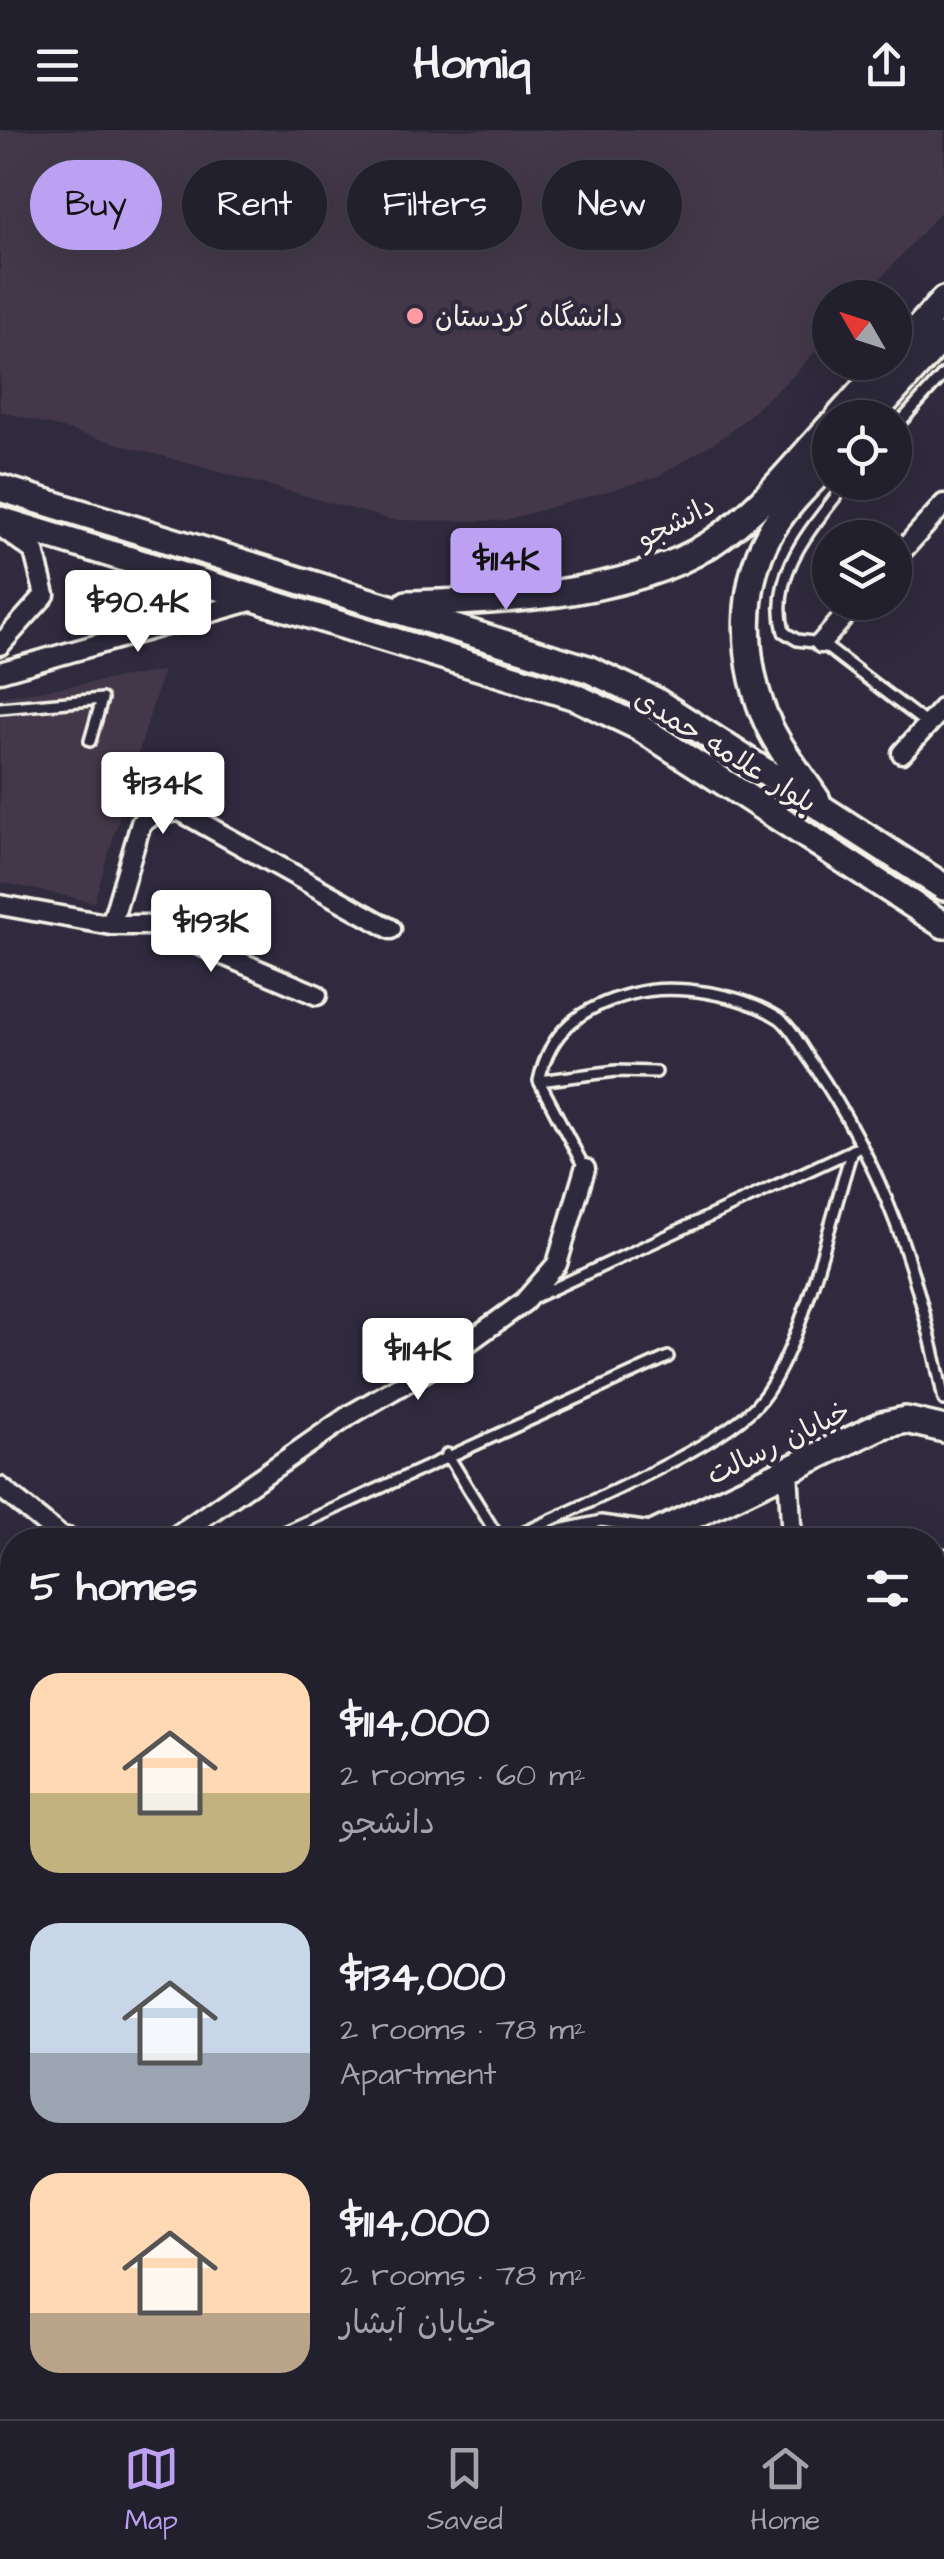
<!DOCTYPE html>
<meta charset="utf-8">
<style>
:root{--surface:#23202e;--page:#2f2d3a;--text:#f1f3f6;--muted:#a3a3aa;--line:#403e4a;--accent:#bca0f2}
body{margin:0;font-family:"Architects Daughter","Playpen Sans Arabic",sans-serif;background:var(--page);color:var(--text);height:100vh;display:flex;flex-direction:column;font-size:38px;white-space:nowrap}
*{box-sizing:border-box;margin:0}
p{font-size:32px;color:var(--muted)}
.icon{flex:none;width:55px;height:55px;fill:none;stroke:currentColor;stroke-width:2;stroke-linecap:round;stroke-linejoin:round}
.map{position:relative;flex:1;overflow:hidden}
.drawer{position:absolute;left:0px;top:1398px;width:945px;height:892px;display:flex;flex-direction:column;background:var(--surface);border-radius:40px 40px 0 0;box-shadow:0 10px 40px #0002,0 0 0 2px var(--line)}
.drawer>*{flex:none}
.hud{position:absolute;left:30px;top:30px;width:885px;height:90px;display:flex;gap:20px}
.needle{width:65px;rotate:309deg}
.controls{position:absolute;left:812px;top:150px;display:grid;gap:20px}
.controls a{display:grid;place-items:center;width:100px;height:100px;border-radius:50%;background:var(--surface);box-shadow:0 10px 40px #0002,0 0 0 2px var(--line);font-size:50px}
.price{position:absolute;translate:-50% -85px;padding:0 22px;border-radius:10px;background:#fff;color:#222;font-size:32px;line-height:65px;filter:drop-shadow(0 2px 5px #0008)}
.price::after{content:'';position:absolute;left:50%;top:60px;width:30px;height:22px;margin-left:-15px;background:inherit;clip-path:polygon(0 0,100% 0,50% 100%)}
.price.selected{background:var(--accent);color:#111}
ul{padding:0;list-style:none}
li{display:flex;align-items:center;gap:30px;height:250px;padding:0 30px}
li span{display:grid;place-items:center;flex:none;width:280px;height:200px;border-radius:30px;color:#555}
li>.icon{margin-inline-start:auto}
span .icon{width:120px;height:120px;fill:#fffc;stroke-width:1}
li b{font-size:42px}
h2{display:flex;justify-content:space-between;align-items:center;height:120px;padding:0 30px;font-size:42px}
.pill{padding:0 35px;border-radius:45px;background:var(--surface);box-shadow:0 10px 40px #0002,0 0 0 2px var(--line);font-size:35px;line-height:90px}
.pill.selected{background:var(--accent);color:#111}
header{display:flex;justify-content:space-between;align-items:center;height:130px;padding:0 30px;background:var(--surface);font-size:45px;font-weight:800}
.tabs{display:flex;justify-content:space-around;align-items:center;height:140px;border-top:2px solid var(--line);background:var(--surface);font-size:28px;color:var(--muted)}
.tabs a{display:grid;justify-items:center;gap:5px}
.tabs .selected{color:var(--accent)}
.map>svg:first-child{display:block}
.built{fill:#433949}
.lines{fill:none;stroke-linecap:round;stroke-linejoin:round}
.lane-casing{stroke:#f4f1e8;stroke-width:16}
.street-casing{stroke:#f4f1e8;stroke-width:25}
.secondary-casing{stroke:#f4f1e8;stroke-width:32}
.lane{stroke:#2f2a3d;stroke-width:9}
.street{stroke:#2f2a3d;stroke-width:18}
.secondary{stroke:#2f2a3d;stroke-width:25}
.poi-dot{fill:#ff9aa2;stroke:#2f2a3d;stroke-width:4}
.labels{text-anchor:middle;stroke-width:9;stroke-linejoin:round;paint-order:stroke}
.poi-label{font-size:28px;fill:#f4f1e8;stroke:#2f2a3d;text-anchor:start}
.street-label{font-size:28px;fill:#f4f1e8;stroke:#2f2a3d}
</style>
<header><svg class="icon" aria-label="menu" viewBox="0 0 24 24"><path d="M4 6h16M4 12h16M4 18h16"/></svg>Homiq<svg class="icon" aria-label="share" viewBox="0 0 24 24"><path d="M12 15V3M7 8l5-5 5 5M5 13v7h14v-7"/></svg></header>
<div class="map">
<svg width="944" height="2289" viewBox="0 0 944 2289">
<rect width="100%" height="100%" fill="#2f2a3d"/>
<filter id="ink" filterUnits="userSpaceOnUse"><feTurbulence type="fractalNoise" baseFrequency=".01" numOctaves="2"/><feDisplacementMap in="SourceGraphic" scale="20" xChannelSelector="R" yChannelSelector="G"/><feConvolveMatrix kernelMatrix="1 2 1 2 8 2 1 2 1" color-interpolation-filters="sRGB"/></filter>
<g filter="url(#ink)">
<path class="built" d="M0 0H944V78L864 167 830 168V205L793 246 728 304 657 347 502 391 392 390 0 281Z
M163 541 94 772 0 752V567Z"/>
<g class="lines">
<defs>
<path id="lane" d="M895 298 944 244
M847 352C814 396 768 442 784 502L797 510 821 513 928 595
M0 578 102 569 90 611
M539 951 616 941 656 942
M585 1039 539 951C550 899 582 877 631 864 674 852 742 864 779 888 792 897 802 919 811 931 886 1041 918 1141 944 1270
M533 1168 855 1019
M447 1324 500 1410
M519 1409 601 1391 651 1398
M266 1410 668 1227
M508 1410C566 1382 727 1315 761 1270 802 1219 831 1087 852 1020
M932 1590 944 1591
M302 2289 303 2278"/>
<path id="street" d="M0 396 34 421 45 465 0 515
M895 429 944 374
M821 513 857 472
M0 542 254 470
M902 623 944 577
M0 775 111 795 141 693 155 684 180 681 391 799
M111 795H153L317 865
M788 1340 792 1410
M0 1357 60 1406 75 1410
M155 1410 172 1409 350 1285 438 1234 524 1172 557 1134 585 1039
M932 1481 935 1428 944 1429
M932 1737H944
M0 1831 12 1841
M932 1943 944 1945
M0 1956 12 1967
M0 2089 12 2100
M932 2089 944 2090
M941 2220 944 2180
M409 2284 480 2289
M75 2289 95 2278
M572 2289 573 2278
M726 2289 731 2278"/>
<path id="secondary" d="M895 224 944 170
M838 288 888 232
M870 288 944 206
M0 358 588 539 654 570 944 757
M0 390 576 567 639 597 944 795
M407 474C503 471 645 465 723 405 764 374 796 334 830 296
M817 670C802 647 782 623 770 598 740 535 737 448 778 390 792 369 813 350 830 332
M642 1410 882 1295 906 1290 944 1299
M0 1627 12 1645
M0 1655V1675
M0 1715 12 1705"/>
</defs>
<use href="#lane" class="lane-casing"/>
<use href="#street" class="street-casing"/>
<use href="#secondary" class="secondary-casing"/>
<use href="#lane" class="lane"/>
<use href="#street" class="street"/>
<use href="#secondary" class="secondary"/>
</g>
</g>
<circle class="poi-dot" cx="415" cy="186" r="10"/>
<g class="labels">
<g class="poi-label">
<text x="435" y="196">دانشگاه کردستان</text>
</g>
<g class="street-label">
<text transform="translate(675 391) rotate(-27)" y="10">دانشجو</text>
<text transform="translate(726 620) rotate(32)" y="10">بلوار علامه حمدی</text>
<text transform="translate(778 1312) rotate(-26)" y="10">خیابان رسالت</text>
</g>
</g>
</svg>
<div class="controls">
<a><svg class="needle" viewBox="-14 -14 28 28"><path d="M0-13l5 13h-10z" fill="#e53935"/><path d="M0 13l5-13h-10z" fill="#a3a3aa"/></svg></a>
<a><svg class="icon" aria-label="locate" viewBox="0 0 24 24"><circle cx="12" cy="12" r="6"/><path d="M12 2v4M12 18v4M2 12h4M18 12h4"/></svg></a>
<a><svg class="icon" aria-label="layers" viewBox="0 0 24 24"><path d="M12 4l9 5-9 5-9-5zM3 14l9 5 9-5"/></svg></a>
</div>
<b class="price selected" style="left:506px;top:483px">$114K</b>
<b class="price" style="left:138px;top:525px">$90.4K</b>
<b class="price" style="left:163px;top:707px">$134K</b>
<b class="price" style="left:211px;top:845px">$193K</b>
<b class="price" style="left:418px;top:1273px">$114K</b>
<div class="hud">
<a class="pill selected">Buy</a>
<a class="pill">Rent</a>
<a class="pill">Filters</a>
<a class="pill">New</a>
</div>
<section class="drawer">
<h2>5 homes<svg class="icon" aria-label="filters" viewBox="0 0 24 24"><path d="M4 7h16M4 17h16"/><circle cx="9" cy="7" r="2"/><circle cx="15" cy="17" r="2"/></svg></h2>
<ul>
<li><span style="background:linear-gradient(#ffd9b3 60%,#c2b280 0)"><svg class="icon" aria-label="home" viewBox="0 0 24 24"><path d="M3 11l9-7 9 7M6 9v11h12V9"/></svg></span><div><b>$114,000</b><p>2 rooms · 60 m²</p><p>دانشجو</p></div></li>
<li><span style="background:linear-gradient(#c9d6e8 65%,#9aa5b1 0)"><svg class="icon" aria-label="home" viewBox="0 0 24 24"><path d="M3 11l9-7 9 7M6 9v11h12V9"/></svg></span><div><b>$134,000</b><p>2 rooms · 78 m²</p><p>Apartment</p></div></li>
<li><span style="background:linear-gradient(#ffd9b3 70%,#b9a48a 0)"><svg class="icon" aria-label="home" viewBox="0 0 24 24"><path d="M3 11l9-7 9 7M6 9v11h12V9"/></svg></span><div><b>$114,000</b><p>2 rooms · 78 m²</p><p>خیابان آبشار</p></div></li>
</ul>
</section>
</div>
<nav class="tabs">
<a class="selected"><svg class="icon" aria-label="map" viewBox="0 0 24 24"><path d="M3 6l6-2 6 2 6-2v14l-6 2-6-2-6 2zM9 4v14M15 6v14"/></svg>Map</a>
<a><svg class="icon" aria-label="saved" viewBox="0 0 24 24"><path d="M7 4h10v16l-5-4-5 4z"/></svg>Saved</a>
<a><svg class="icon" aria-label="home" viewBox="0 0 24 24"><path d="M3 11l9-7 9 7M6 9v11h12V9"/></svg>Home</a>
</nav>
